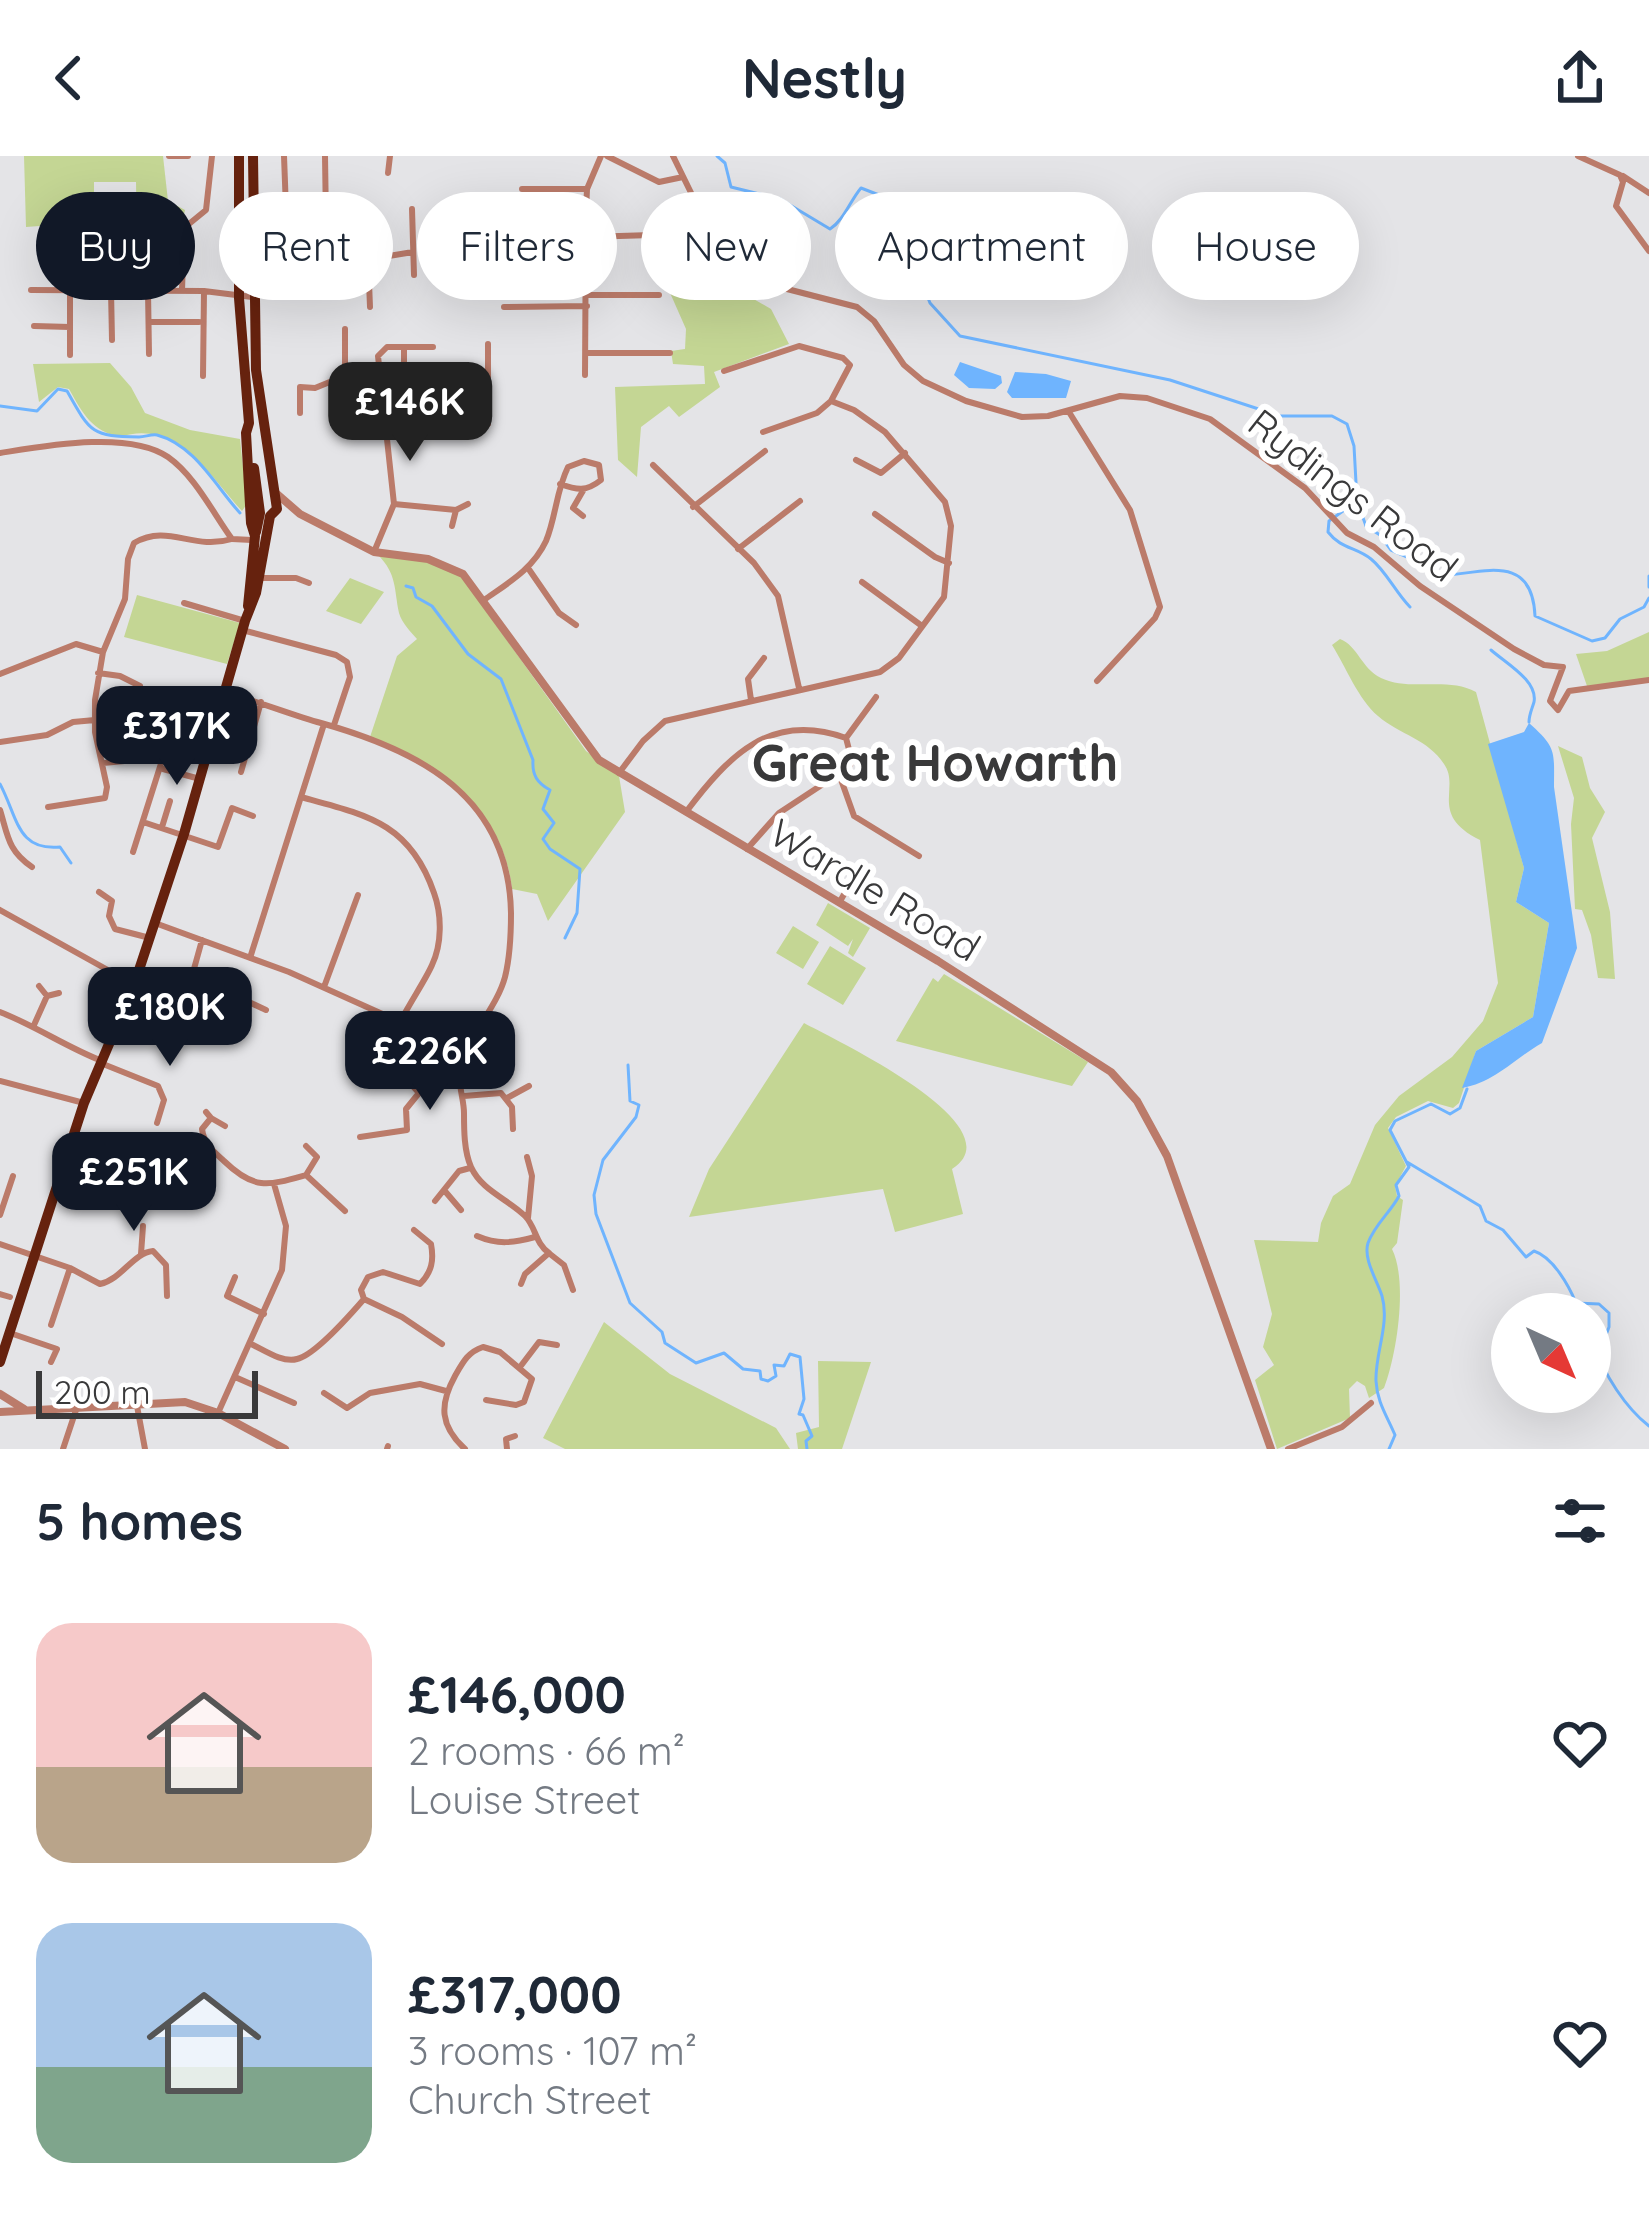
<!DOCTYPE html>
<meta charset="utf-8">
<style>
:root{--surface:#fff;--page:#f6f6f7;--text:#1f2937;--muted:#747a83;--accent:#111827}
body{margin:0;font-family:Quicksand,sans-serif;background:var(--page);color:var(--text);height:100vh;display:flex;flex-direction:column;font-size:45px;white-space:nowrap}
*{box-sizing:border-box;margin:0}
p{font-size:39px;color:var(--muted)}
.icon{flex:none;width:66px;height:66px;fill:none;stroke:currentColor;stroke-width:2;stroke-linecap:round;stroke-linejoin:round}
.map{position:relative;height:1293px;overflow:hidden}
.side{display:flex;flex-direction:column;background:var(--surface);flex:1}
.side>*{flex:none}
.hud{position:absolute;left:36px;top:36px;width:1578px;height:108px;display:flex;gap:24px}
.needle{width:78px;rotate:136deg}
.controls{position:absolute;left:1491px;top:1137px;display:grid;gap:24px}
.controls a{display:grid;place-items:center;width:120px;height:120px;border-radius:50%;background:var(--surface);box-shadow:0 12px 48px #0002;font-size:60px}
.scale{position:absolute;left:36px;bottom:30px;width:222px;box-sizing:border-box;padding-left:12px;border:6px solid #39393a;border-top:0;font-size:33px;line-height:42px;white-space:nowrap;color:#39393a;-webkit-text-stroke:9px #fff;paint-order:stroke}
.price{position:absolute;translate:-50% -102px;padding:0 27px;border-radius:24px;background:var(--accent);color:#fff;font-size:39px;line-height:78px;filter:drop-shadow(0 3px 6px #0008)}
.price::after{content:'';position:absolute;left:50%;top:72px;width:36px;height:27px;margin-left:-18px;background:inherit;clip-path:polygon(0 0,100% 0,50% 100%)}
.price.current{background:#222;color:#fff}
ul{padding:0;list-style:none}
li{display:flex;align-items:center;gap:36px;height:300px;padding:0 36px}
li span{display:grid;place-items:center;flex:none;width:336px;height:240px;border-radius:36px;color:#555}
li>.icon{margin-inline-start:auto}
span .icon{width:144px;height:144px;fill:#fffc;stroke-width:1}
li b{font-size:51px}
h2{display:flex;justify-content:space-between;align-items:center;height:144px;padding:0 36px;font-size:51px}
.tag{padding:0 42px;border-radius:54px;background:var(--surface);box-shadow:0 12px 48px #0002;font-size:42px;line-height:108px}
.tag.current{background:var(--accent);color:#fff}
header{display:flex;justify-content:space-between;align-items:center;height:156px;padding:0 36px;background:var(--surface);font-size:54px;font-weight:700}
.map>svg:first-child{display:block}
.green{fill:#c4d694}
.water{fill:#6fb4fe}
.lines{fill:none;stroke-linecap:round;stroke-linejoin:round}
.stream{stroke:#6fb4fe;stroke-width:3}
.minor{stroke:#bb7b6a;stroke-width:6}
.tertiary{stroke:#bb7b6a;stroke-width:8}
.trunk{stroke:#66220e;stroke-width:10}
.labels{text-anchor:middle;stroke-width:12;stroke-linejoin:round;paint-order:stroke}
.street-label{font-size:39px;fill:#39393a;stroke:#fff}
.district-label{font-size:51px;font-weight:bold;fill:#39393a;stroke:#fff}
</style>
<header><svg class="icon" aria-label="back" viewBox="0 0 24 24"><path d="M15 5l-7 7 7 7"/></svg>Nestly<svg class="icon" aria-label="share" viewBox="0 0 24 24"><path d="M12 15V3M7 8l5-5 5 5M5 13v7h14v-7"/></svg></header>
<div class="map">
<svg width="1649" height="1293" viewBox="0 0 1649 1293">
<rect width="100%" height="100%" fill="#e4e4e7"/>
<path class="green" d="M24 0H163L168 45 185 54 179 83 137 85 136 26H94V66L26 71Z
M707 101 734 119 738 134 771 153 789 188 714 216 720 231 679 261 669 250 641 271 637 321 618 304 615 231 705 228 704 210 673 208 671 195 685 193 686 173 667 130Z
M110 207 131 231 145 257 190 274 240 283 247 348 242 355C210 320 176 262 120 281 92 275 83 258 69 233L58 231 39 246 33 208Z
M378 399 428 406 461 420 586 595 619 620 625 656 548 765 537 738 512 733C503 654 440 608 370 581L397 500 417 483C410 475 402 467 399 457 394 433 397 418 378 399Z
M350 422 384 436 361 468 326 455Z
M137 439 240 467 227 508 124 481Z
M1649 476V526L1587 530 1576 498 1607 495Z
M1340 483C1358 490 1361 512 1381 522 1410 536 1447 520 1476 536L1524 712 1516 746 1549 767 1533 861 1476 895 1459 947 1453 952 1428 945 1396 961 1388 972 1406 1010 1395 1030 1397 1040 1403 1044 1397 1087 1392 1093C1408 1125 1397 1198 1384 1232L1369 1242 1365 1230 1357 1225 1349 1233 1350 1262 1277 1293 1255 1224 1274 1209 1263 1191 1272 1158 1254 1084 1318 1086 1321 1067 1333 1040 1350 1028 1375 969 1399 940 1452 901 1483 865 1498 827 1480 684C1428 658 1461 632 1444 608 1428 583 1400 579 1378 560 1358 543 1346 511 1332 489Z
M1558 590 1582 601 1590 632 1605 656 1592 682 1610 756 1615 823 1598 822 1591 779 1582 754 1575 753 1571 668 1574 642Z
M828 747 870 772 853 801 848 797 853 783 848 790 816 769Z
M793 770 819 786 803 813 776 797Z
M830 790 866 812 843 849 807 828Z
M944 818 1088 906 1072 930 896 885 933 822 938 826Z
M804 867C833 883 1019 970 952 1013L963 1058 895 1076 883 1033 689 1061 709 1013Z
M604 1166 670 1218 776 1272 790 1293H565L543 1282Z
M818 1205 871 1206 842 1293H798L796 1277 819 1271Z"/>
<path class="water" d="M960 206 1001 220 1002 227 995 233 969 232 954 219Z
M1015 216 1046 218 1071 225 1066 242H1012L1007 236Z
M1529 567C1557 592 1554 595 1554 631L1577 792 1542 887C1514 903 1494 927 1462 932L1476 895 1533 861 1549 767 1516 746 1524 712 1488 588 1524 576Z"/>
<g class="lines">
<path class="stream" d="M717 0 725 7 731 31 780 43 830 73C844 64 850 45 861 32L892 44 902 56 912 102 930 147 960 180 1170 224 1280 260H1332L1347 268 1354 290 1357 345 1329 365 1328 376C1341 393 1356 391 1371 403 1386 415 1396 437 1410 451
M0 250 37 255 58 233 67 235C91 278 92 280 139 281 145 281 151 278 157 279 195 289 216 331 240 357
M1358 348 1366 370 1380 379 1391 394 1428 410 1431 420C1475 421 1532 391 1535 460L1592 485 1605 482 1620 463 1644 451 1649 442
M1649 420V431
M406 430 413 432 416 441 432 450 468 498 501 523 533 604C532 619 537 627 550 634L543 653 554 667 543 683 550 693 580 713 577 757 565 782
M1491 494C1507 508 1538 525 1534 546 1532 553 1529 559 1529 566
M0 628C18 662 17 695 60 691L71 707
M628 909 630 945 639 949 636 961 603 1004 594 1039 596 1058 630 1147 662 1176 665 1187 696 1207 724 1197 743 1213 760 1215 761 1223 768 1225 776 1220 774 1209 784 1210 790 1198 800 1201 804 1243 799 1258 803 1259 812 1280 806 1285 807 1293
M1407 1006 1480 1050 1486 1065 1503 1074 1526 1101 1534 1095C1553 1101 1569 1130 1576 1147L1599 1148 1609 1157V1171L1603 1187 1596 1190C1602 1217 1627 1253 1649 1270
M1389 1293 1395 1279C1387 1260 1377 1246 1376 1225 1375 1197 1390 1168 1382 1140 1377 1124 1363 1103 1368 1087 1375 1068 1390 1057 1399 1040L1396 1029 1409 1011 1390 974 1395 965 1431 948 1450 958 1460 952 1467 933"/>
<path class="minor" d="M169 0H188
M284 0 286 53
M325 0 327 131
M607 0 659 26 683 21
M673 0 697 49 771 122 787 133 857 151 874 165 904 209 923 225 966 245 1022 261 1048 260 1120 240 1147 242 1210 263 1305 332 1347 377 1374 391 1420 430 1514 493 1544 509 1563 511 1550 545 1558 554 1569 535 1649 524
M1578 0 1620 19 1623 26 1616 50 1649 95
M388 17 390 0
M1623 20 1649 37
M522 33H587
M366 51 370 151
M412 53 414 119
M586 81 652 79
M489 93H585
M43 97 99 99
M328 110 413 96
M31 134 204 135 252 141
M70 134V199
M100 134V76L108 66 126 63
M111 134 112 184
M138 135 139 86
M148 135 149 198
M182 135 184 72 206 54 212 0
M587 139H659
M504 151 587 150
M149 166H199
M34 170 70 171
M404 191V226
M587 197H670
M724 215 799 190 843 202 850 209 831 245
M585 219 586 55 587 33 601 0
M203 220 204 135
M345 221V173
M1069 256 1130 354 1160 451 1155 462 1097 525
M300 257V231L315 232 342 221H380
M387 276 484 272 488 268V188
M0 297C44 290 129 274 168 301 195 320 213 357 232 383L252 384
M856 304 881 317 905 297
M653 309 754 407 778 440 799 532
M394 348 456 354
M693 351 765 295
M875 358 935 401 949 407
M583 360 573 352 584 333
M452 370 456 354 468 348
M738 393 800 345
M374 396 394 348 378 200 387 191H433
M528 412 559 457 576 469
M259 422H296L309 427
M862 426 922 470
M484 444C508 427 533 413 546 385 556 361 556 335 568 311L584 305 599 309 601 324C586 336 577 334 560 328
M184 447 245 465
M242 474 336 499 347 506 350 521 334 569
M98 517 120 520 140 530
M0 518 76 488 103 496
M225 537C258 545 289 558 321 567 421 595 509 641 511 757 511 778 510 801 505 821 496 855 462 885 460 921 459 932 464 945 464 957 464 974 464 995 471 1011 482 1035 508 1043 525 1060 536 1071 535 1087 549 1097L525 1118 521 1128
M751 544 748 523 764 502
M846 582 876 541
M0 586 47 579 73 566 95 564
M103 607 135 604
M163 613 200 623
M241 616 261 546
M619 617 643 585 665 565 880 516 899 502 944 441 951 370 945 346 885 276 854 254 831 245 817 257 763 276
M839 618 854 660 919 700
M301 641C367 659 410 667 434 737 442 759 442 788 432 809 423 830 393 870 391 891 390 910 408 924 419 937L406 953 407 974 360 981
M48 651 105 642 107 631 95 576V544L103 496 125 443 128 403 134 387C169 367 192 395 232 383
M0 654C8 680 8 695 32 711
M686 656C729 599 771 555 846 582
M143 666 218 691 232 652 253 660
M162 671 170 645
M747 693 779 657 849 611 852 605 846 582
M133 696 178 554 217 565
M99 736 112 745 109 760 115 773 150 782
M839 747 857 716
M0 754 133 828
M155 767 289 816 467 896
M202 784 187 838 202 878
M250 802 324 568
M193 820 266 854
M39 830 47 840
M324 831 358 739
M0 856C36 870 66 891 102 905
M34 869 47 840 59 837
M103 908 158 930 164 944 157 967
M0 925 84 947
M464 940 501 937 512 951 513 973
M507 942 529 930
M206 956 211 962 202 973C204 988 212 994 224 1005 254 1034 267 1030 306 1019L345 1055
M211 962 225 970
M527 1001 532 1020 528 1062
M306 1019 317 1001 306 990
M444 1034 461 1054
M435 1045 459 1015 470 1012
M0 1059 13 1020
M477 1080C498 1089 513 1087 535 1081
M0 1088 70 1112 100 1128C122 1123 133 1097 153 1095L166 1109 167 1140
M141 1098 143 1070
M550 1098 564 1109 573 1134
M235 1121 227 1140 264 1158
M0 1138 10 1141
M364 1143 402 1161 442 1188
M51 1169 70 1112
M10 1177 57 1193 51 1206
M251 1188C264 1194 282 1207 297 1203 315 1199 351 1158 364 1143L361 1134 368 1121 383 1116 420 1128C432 1116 434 1104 431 1088L414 1074
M520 1211 539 1186 557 1189
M235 1221 294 1247
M324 1237 347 1252 370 1237 420 1228 446 1235
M137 1250 145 1293
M218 1257 282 1114 286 1070 274 1028
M63 1293 76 1254
M387 1293 388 1290
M465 1293C440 1270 439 1249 455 1220 463 1206 468 1196 483 1191L500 1196 532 1223 524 1246 516 1249 486 1244
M507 1293 506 1283 515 1280
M1288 1293 1342 1271 1371 1247"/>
<path class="tertiary" d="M277 338 300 358 374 396 428 403 463 418 599 604 938 805 1111 916 1137 945 1167 1000 1271 1293
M0 1238 24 1253
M0 1256 185 1246 218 1257 285 1293"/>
<path class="trunk" d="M239 0V142L249 267 246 277 251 367 255 380 248 450
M254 312 260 357 256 376
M0 1206 84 947 134 829 184 678 245 465 256 437 270 360 277 353 256 214 253 0"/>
</g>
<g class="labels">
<g class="street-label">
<text transform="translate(1353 339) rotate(38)" y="14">Rydings Road</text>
<text transform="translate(875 734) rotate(31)" y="14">Wardle Road</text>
</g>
<g class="district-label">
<text x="935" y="625">Great Howarth</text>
</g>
</g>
</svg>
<div class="controls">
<a><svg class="needle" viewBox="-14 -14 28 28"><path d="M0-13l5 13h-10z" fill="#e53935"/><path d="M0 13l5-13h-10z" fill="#747a83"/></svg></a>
</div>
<div class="scale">200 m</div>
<b class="price current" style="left:410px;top:308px">£146K</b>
<b class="price" style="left:177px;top:632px">£317K</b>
<b class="price" style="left:170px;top:913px">£180K</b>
<b class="price" style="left:430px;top:957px">£226K</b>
<b class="price" style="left:134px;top:1078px">£251K</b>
<div class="hud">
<a class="tag current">Buy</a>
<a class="tag">Rent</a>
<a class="tag">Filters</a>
<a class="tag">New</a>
<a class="tag">Apartment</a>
<a class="tag">House</a>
</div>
</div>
<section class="side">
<h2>5 homes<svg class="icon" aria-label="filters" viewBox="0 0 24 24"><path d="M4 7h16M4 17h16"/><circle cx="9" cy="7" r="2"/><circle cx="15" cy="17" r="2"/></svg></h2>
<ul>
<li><span style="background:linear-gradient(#f6c9c9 60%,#b9a48a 0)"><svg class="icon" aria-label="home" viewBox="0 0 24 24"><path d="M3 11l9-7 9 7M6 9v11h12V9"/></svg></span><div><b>£146,000</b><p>2 rooms · 66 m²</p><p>Louise Street</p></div><svg class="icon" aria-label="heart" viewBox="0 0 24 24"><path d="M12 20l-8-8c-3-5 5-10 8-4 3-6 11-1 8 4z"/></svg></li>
<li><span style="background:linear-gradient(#a9c7e8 60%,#7fa58c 0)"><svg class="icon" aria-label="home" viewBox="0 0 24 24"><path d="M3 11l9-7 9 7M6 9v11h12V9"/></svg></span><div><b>£317,000</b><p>3 rooms · 107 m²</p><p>Church Street</p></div><svg class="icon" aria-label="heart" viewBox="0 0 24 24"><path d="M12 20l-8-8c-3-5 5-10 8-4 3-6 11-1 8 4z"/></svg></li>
</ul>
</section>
